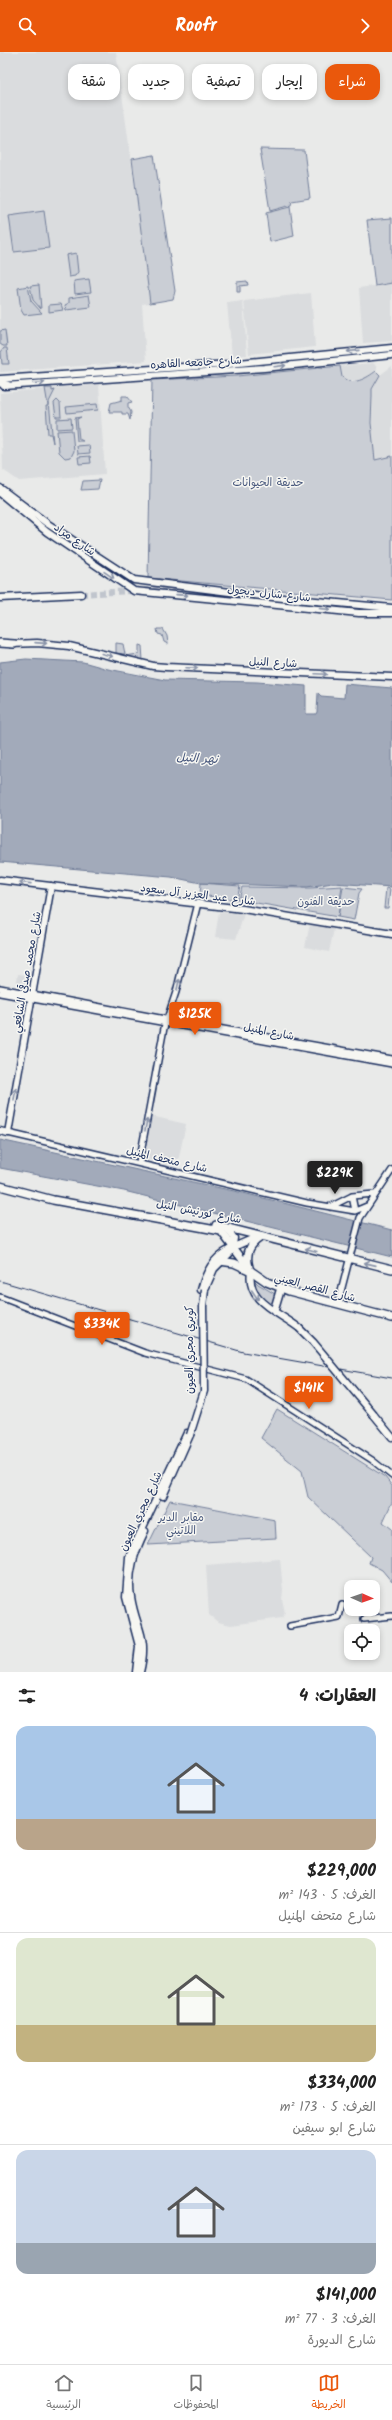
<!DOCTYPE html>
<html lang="ar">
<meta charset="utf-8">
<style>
:root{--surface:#fff;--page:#f2f2f2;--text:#222;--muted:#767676;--line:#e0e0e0;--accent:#ea580c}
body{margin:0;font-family:Kalam,"Playpen Sans Arabic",sans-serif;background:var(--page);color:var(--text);direction:rtl;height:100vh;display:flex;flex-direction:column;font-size:15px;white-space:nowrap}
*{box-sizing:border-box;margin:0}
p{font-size:13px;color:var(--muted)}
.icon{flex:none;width:22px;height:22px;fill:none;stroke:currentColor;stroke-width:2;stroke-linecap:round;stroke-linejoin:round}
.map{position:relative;height:1620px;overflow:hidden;direction:ltr}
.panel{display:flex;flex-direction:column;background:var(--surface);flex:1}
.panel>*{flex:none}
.top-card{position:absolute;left:12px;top:12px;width:368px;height:36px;direction:rtl;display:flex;gap:8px}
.needle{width:26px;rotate:92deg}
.tools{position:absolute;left:344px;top:1528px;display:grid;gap:8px}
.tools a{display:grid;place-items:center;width:36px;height:36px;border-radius:8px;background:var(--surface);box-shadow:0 2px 6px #0003;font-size:20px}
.price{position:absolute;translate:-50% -34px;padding:0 9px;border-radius:4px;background:var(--accent);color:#fff;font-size:13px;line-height:26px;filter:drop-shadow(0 1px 2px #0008)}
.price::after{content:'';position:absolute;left:50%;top:24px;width:12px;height:9px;margin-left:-6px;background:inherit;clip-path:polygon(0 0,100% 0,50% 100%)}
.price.current{background:#222;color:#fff}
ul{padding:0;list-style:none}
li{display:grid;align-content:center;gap:8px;height:212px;padding:0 16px}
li+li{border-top:1px solid var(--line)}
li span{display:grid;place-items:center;height:124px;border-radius:12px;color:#555}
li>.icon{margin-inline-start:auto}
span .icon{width:72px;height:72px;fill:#fffc;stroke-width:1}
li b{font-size:17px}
h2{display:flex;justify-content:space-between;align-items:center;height:48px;padding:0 16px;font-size:17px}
.chip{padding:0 14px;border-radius:12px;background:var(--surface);box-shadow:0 2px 6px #0003;font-size:14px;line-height:36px}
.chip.current{background:var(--accent);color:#fff}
header{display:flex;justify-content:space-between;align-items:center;height:52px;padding:0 16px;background:var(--accent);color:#fff;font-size:18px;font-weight:700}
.tabs{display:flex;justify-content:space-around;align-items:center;height:56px;border-top:1px solid var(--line);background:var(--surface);font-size:11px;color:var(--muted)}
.tabs a{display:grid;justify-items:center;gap:2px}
.tabs .current{color:var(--accent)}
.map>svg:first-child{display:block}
.built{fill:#dadcde}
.green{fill:#caced5;stroke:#727e9a}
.water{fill:#a2aaba;stroke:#6c7995}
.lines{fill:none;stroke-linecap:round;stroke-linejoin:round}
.major-tunnel{stroke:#c0c5cd;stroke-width:6;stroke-dasharray:6 3;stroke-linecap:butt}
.minor-casing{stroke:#1b2f5e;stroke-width:8}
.major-casing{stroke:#1b2f5e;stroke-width:9}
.highway-casing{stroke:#1b2f5e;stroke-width:10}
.minor{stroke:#f6f6f2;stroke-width:5}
.major{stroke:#f6f6f2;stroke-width:6}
.highway{stroke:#f6f6f2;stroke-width:7}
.rail{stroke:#1b2f5e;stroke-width:1}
.major-bridge-casing{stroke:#1b2f5e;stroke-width:9;stroke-linecap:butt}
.major-bridge{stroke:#f6f6f2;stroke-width:6}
.oneway{stroke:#8892a8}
.labels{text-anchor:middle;stroke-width:3;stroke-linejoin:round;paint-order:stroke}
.street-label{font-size:11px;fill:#1b2f5e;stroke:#f6f6f2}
.park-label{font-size:11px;fill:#47577c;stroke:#f6f6f2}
.water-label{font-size:12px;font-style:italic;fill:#44547a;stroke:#f6f6f2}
</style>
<header><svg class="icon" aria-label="forward" viewBox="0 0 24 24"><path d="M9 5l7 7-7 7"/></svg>Roofr<svg class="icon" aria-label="search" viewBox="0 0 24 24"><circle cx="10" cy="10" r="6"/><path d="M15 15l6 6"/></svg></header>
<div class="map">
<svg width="392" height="1620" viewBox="0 0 392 1620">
<rect width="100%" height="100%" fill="#e9eae9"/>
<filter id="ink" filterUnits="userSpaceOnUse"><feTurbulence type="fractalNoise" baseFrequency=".025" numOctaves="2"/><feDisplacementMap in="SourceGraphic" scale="8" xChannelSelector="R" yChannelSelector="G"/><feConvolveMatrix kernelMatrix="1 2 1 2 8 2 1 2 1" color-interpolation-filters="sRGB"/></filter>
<g filter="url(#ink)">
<path class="built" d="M0 0H116L150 242V251L142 252 146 309 0 320Z
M392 231V289L363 291 359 236Z
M311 241 315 295 249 302 244 249Z
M243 249 247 303 232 304 227 251Z
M373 311 377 314V317L365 328H347L342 325 340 314Z
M392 314V404L377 408 374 406 372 388V337L380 323Z
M99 332 105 422 19 429 3 418 0 341Z
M219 860 244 862 236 887 215 885Z
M310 872 334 877 329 900 305 895Z
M18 922 32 924 30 936 27 938 16 935Z
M151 1064 186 1072 177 1114 146 1107 143 1101Z
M280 1507 283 1538 282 1547 285 1561 282 1566 231 1573 218 1570 209 1563 206 1513Z"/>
<path class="green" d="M260 97 304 98 310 146 292 149 291 153 270 159Z
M154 103 175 239 173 247 150 251 132 107Z
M290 155 294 184 270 190 266 161Z
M44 159 49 196 14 200 9 164Z
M392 166V231L375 234 367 168Z
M76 201 78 220 75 224 69 225 66 203Z
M89 227 91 240 75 242 74 229Z
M247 229 248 233 240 234V240H237V230Z
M39 233 41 257 33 248 30 234Z
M28 234 31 249 42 261 24 263 21 258 18 236Z
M89 243 91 255 66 258 65 253 69 251V246Z
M61 252 63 258 49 260V253Z
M5 278 7 294H3L0 292V279Z
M4 296H7L9 312H2L1 300Z
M340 314 342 325C352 335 367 326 376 319L380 323 372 337V344L371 371 375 408 392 404V548L148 526 152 328 237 324Z
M45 336H52V339L55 338 49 350 53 391 51 382H48L46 354H48Z
M122 344H127L132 350 128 351V355L131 360 130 368 128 362H122V360H109L111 351 122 348Z
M57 348 60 351 61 365H56L54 351Z
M97 352 98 358 67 361 66 355Z
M81 365 77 367 79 387 83 389H77L75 366Z
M71 366 72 376 57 377V367Z
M72 378 74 399 71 405 65 406 59 400 57 379Z
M89 393 90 401 78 402 77 394Z
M90 404 91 411 79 412 78 405Z
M100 428 98 437 81 438 83 429Z
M157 577H163L167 584 168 592 164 590 162 583 158 582Z
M116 591 123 592 125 602 116 601Z
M139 593 142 594 143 608 124 604 139 602Z
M201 831 240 834 237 848 200 843Z
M342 834 338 865 239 848 242 835 310 836Z
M343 835 362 837 359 841 354 868 338 865Z
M386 836 390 837 388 856H384Z
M253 1227 258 1232 275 1242 271 1255C262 1248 253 1239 253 1227Z
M277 1357 385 1425 392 1434V1450L383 1470 392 1477V1530L382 1518 369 1511 371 1505 308 1445 302 1419 261 1386Z
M170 1448 275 1468 276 1486 148 1493Z"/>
<path class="water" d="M26 607 83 610 108 617 165 628 257 630 306 634V662H316L317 660 318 641 321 644 344 646 345 632 392 636V835L333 831 307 835 201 831 171 825 0 810V610Z
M0 1088 243 1141 392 1178V1205L124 1139 0 1116Z"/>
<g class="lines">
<path class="major-tunnel" d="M81 542 163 537 237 544"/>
<defs>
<path id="minor" d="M0 936 165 967
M0 941 392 1012
M212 975 392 1007
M8 1081 307 1151 355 1159 367 1154
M139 1111 164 976 176 940 198 851
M352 1144 355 1159
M330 1155 352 1144 374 1142
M0 1245 145 1301 246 1327 372 1408 392 1424
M338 1251 360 1166 392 1118
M364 1567 392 1564
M290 1574 339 1565 342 1553"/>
<path id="major" d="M0 327 229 312 392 296
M4 334 264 316 392 303
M0 436 48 472 134 528 262 544 392 556
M0 441 47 480 134 539 359 561H392
M0 546 81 542
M11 592 37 591 69 594 153 614 166 615 392 625
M0 828 243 857 392 882
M0 1079 8 1081 51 834
M251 1219C246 1251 278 1259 299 1276
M206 1235 214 1217 232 1199 234 1186 226 1176
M201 1238C211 1200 228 1198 259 1184
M374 1363 392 1385
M163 1444 190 1383
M136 1620 139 1594 126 1545 129 1505 187 1381
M140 1620C149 1583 136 1578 131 1545 127 1521 135 1499 145 1479"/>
<path id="highway" d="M0 331 7 333
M0 591 14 592
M0 1134 53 1148 221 1179 251 1219 267 1230 289 1239 392 1266
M216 1173 392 1217
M220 1209 234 1211 249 1218
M249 1215C245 1201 250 1192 261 1185
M274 1259 280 1239"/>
</defs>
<use href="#minor" class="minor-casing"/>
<use href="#major" class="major-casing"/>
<use href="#highway" class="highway-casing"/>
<use href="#minor" class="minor"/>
<use href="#major" class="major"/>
<use href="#highway" class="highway"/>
<path class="rail" d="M0 1229 243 1300 392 1326"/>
<defs>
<path id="major-bridge" d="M299 1276 313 1290 374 1363
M190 1383 204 1339 203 1254 205 1238"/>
</defs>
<use href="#major-bridge" class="major-bridge-casing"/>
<use href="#major-bridge" class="major-bridge"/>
</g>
<defs><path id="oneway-shaft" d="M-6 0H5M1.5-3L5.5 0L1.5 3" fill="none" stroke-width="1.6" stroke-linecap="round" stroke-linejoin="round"/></defs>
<g class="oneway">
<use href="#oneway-shaft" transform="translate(353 299) rotate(174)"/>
<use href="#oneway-shaft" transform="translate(280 314) rotate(-7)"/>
<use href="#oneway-shaft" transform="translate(39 331) rotate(-5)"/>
<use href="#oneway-shaft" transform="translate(109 523) rotate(34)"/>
<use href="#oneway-shaft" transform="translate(182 543) rotate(4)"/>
<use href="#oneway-shaft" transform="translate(325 557) rotate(6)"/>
<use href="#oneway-shaft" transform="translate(41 591) rotate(4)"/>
<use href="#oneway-shaft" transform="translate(107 603) rotate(15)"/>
<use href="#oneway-shaft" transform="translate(192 616) rotate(2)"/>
<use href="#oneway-shaft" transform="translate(321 622) rotate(3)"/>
<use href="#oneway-shaft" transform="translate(25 831) rotate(-174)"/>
<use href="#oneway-shaft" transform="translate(178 933) rotate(-77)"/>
<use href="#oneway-shaft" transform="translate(15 1042) rotate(-80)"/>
<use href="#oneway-shaft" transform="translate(146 1073) rotate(-80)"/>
<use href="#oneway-shaft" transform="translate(311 1198) rotate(-166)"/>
<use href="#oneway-shaft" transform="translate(370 1212) rotate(-167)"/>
<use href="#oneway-shaft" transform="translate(255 1243) rotate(56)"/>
</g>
</g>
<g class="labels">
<g class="street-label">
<text transform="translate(196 310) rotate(-3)" y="4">شارع جامعه القاهره</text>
<text transform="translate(75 487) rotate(35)" y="4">شارع مراد</text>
<text transform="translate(269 541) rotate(6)" y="4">شارع شارل ديجول</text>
<text transform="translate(273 610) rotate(3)" y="4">شارع النيل</text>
<text transform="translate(198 842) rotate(7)" y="4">شارع عبد العزيز آل سعود</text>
<text transform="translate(26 920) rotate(-80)" y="4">شارع محمد صدقي الشافعي</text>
<text transform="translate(269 979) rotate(11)" y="4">شارع المنيل</text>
<text transform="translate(167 1107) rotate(13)" y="4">شارع متحف المنيل</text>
<text transform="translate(199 1159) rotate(11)" y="4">شارع كورنيش النيل</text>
<text transform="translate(315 1235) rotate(15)" y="4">شارع القصر العيني</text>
<text transform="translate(189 1298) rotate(-90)" y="4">كوبري مجري العيون</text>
<text transform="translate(140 1459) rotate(-65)" y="4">شارع مجري العيون</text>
</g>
<g class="park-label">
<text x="268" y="434">حديقة الحيوانات</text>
<text x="326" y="853">حديقة الفنون</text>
<text x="181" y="1469">مقابر الدير<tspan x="181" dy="13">اللاتيني</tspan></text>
</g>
<g class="water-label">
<text transform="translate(197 706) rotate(3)" y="4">نهر النيل</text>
</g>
</g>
</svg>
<div class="tools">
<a><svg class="needle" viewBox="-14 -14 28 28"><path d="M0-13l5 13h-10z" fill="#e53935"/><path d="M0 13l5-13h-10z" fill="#767676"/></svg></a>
<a><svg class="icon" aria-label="locate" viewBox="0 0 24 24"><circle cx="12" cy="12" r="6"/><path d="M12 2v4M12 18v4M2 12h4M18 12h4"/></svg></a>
</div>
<b class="price" style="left:195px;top:984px">$125K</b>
<b class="price current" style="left:335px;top:1143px">$229K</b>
<b class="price" style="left:102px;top:1294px">$334K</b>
<b class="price" style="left:309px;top:1358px">$141K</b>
<div class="top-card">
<a class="chip current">شراء</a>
<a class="chip">إيجار</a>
<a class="chip">تصفية</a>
<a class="chip">جديد</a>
<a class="chip">شقة</a>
</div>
</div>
<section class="panel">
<h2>العقارات: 4<svg class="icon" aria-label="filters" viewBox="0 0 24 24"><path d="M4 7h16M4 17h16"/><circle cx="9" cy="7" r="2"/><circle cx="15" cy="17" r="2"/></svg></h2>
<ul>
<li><span style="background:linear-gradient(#a9c7e8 75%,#b9a48a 0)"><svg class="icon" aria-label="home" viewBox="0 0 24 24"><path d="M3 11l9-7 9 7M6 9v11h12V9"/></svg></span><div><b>$229,000</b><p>الغرف: 5 · 143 m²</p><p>شارع متحف المنيل</p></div></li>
<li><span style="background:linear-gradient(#dfe7d0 70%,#c2b280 0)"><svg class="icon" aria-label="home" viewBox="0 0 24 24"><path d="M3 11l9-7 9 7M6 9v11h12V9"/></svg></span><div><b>$334,000</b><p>الغرف: 5 · 173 m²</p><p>شارع ابو سيفين</p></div></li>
<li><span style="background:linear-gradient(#c9d6e8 75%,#9aa5b1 0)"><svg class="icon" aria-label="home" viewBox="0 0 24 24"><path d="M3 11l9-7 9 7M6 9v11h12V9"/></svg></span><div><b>$141,000</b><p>الغرف: 3 · 77 m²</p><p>شارع الديورة</p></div></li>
</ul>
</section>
<nav class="tabs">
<a class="current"><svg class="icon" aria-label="map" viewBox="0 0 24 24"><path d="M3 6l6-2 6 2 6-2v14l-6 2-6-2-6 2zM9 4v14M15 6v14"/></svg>الخريطة</a>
<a><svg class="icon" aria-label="saved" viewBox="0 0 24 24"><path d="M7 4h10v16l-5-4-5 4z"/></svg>المحفوظات</a>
<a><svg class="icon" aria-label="home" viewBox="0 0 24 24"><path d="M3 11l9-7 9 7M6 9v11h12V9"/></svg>الرئيسية</a>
</nav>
